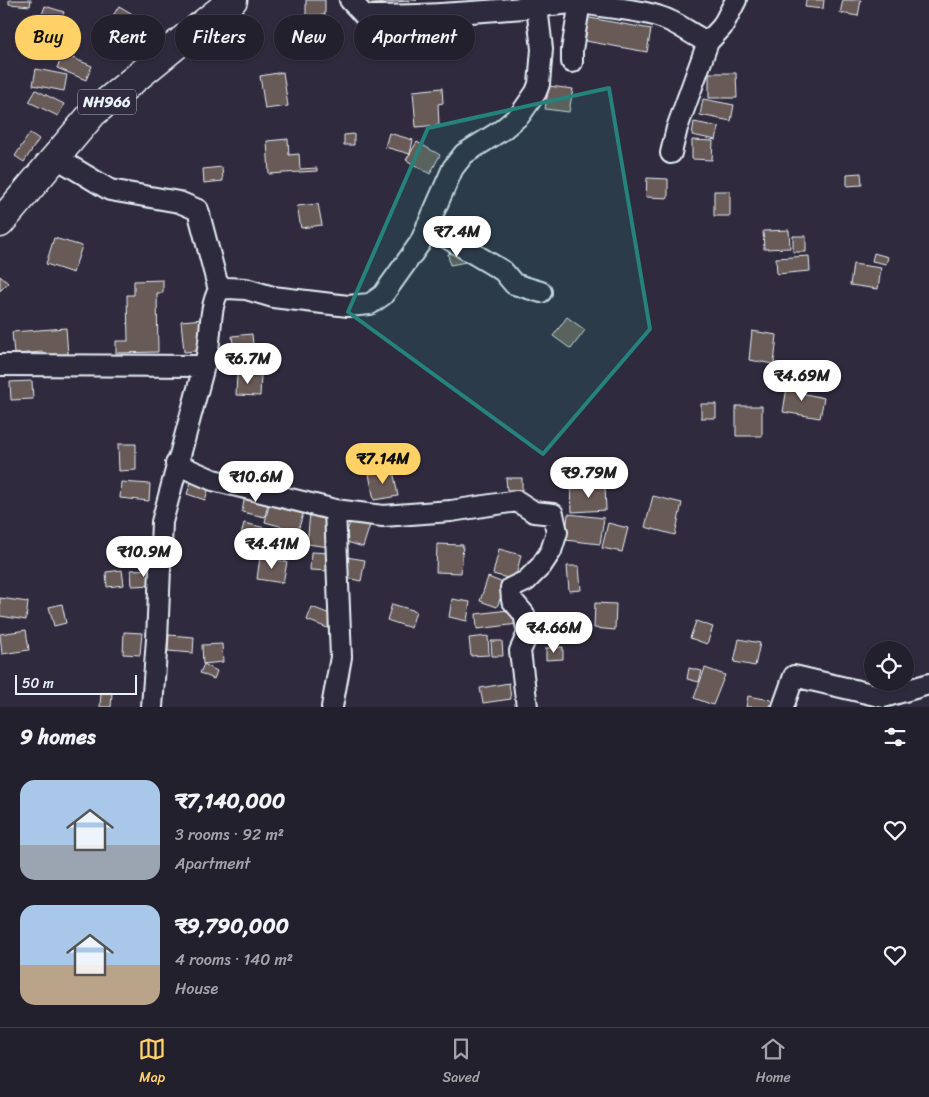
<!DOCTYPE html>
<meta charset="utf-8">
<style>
:root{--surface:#23202e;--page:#2f2d3a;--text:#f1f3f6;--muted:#a3a3aa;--line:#403e4a;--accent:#ffd166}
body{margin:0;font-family:Sriracha,sans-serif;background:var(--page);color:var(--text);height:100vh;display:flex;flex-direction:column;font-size:19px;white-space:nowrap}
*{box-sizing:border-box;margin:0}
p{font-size:16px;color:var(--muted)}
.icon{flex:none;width:28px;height:28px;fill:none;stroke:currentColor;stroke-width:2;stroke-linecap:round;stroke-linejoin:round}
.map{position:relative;height:707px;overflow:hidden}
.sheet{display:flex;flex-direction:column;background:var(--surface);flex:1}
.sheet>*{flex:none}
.top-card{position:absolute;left:15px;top:15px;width:500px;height:45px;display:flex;gap:10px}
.tools{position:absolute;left:864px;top:641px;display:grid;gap:10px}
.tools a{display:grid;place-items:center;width:50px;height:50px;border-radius:50%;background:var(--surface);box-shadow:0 1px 4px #0004,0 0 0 1px var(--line);font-size:25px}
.scale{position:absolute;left:15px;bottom:12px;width:122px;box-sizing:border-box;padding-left:5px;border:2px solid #e8f1f8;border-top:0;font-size:14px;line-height:18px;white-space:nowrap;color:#e8f1f8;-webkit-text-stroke:4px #2f2a3d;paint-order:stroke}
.price{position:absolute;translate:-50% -42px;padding:0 11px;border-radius:18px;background:#fff;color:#222;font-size:16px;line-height:32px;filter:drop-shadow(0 1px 2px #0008)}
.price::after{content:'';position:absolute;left:50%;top:30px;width:15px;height:11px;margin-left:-8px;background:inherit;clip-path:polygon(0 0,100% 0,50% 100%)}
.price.current{background:var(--accent);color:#111}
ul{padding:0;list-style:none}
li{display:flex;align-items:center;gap:15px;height:125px;padding:0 20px}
li span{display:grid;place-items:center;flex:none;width:140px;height:100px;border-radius:15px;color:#555}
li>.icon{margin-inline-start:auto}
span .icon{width:60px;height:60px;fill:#fffc;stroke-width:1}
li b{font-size:21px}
h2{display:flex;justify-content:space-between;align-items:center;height:60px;padding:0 20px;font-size:21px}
.chip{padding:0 18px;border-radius:22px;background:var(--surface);box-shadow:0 1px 4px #0004,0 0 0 1px var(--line);font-size:18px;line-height:45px}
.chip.current{background:var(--accent);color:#111}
.menu{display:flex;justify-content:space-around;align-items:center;height:70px;border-top:1px solid var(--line);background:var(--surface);font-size:14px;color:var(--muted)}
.menu a{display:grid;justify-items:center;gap:2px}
.menu .current{color:var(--accent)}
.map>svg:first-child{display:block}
.building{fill:#685a57;stroke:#e8f1f8}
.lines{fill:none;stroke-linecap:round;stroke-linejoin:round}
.minor-casing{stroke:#e8f1f8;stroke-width:24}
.highway-casing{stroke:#e8f1f8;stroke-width:31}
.minor{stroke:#2f2a3d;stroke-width:20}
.highway{stroke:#2f2a3d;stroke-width:28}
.marked{fill:#25827c;fill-opacity:0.2;stroke:#25827c;stroke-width:4;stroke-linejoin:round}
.labels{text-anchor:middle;stroke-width:4;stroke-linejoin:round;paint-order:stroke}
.shield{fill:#2f2a3d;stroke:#b0b5c0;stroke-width:1}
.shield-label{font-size:15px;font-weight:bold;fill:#e8f1f8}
</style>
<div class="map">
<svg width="929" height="707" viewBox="0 0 929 707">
<rect width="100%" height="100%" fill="#2f2a3d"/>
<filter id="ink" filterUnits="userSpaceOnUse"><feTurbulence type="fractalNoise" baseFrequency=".02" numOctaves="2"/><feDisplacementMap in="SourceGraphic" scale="10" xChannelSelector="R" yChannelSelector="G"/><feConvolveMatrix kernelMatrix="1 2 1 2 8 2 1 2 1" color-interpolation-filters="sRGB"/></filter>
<g filter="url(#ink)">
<path class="building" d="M9 0H31L30 6 9 4Z
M306 0H325V15H306Z
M364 0H417L365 5Z
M806 0H824L823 9 805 7Z
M843 0H861L858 16 840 13Z
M45 6 64 12 52 48 33 41Z
M119 6 136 16 124 35 107 25Z
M584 17 651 29 647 52 580 40Z
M385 24 402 28 397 50 380 46Z
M63 54 92 66 86 80 57 68Z
M36 69 67 75 64 91 33 85Z
M283 72 288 106 265 109 260 76Z
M709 73H736L737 98H709Z
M549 86 573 89 569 112 545 109Z
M442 88 443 103 438 104 439 125 416 127 413 91Z
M36 90 64 104 58 116 29 102Z
M703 99 734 105 731 121 700 115Z
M694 122 719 127 716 140 692 135Z
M30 133 39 139 24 162 15 156Z
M389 133 413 140 410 154 385 147Z
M354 134V145H344V135Z
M288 139 289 155 299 154 300 169 317 168V171L269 174 267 141Z
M692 140 713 141 712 160 692 159Z
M417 142 440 155 430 174 406 160Z
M222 167 223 181 204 183 203 169Z
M861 173 862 185 847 186V174Z
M647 178 668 179V198L646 197Z
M714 191H730V216H714Z
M318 204 322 225 301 228 297 206Z
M789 230 790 248 764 249 763 231Z
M793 236H806V252H793Z
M54 238 82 246 73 273 46 264Z
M464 251 466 262 450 265 448 254Z
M874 253 888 257 886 264 872 261Z
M809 256 810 271 777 274 776 258Z
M853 264 881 268 878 289 850 285Z
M0 276 8 283 0 291Z
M163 280V293H157L158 352 116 353V341H128L127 295H134V281Z
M567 317 585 330 571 349 553 336Z
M203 319 206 350 184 352 181 321Z
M66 328 68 355 43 357V352L14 354 12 332Z
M752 331 777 335 774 364 749 360Z
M252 334 254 357 235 359 232 336Z
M237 374 261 375 260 396 236 395Z
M32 381 33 399 11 400 10 382Z
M788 381 802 383 801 393 824 398 820 418 783 412Z
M701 404H716V418H701Z
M736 406H762V436H736Z
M118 444H136V470L119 471Z
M393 470 398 496 374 500 369 474Z
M193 476 211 482 205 500 187 494Z
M506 478H522V490H507Z
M121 482 150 484 149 501 120 498Z
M605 486 606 510 572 512 571 488Z
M246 489 270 494 265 517 242 512Z
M653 496 682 503 675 535 645 527Z
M271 497 305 507 298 531 265 522Z
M310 513 333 516 329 547 307 544Z
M568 514 604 518 600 544 565 540Z
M351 519 370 525 363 547 344 541Z
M244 523 296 535 291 556 239 543Z
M608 523 628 528 622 552 602 548Z
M437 544 463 545 461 573 436 572Z
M499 549 521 555 515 580 493 574Z
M311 552 331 553 330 571 310 570Z
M340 556 365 560 361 581 336 576Z
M260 557 287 562 283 583 257 579Z
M567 566H579L581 590 569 591Z
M156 569 157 585 132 586 131 570Z
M122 570 124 585 107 587 106 572Z
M488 577 506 584 497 607 480 601Z
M0 598 28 602 26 620 0 616Z
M452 599 470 602 467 621 449 617Z
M595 603 616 604 615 630 594 628Z
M62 604 66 623 54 626 49 607Z
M392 604 416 611 411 628 387 620Z
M312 607 335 616 330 629 307 620Z
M516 609 518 624 477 629 476 614Z
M696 621 713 627 707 644 690 638Z
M26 630 29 650 2 654 0 634Z
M124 632 142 633 140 655 123 654Z
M169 635 194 637 193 653 168 651Z
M488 636 489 655 471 656 469 638Z
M739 639 760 643 755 666 734 662Z
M491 641H502L503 656H492Z
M222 644 223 662 203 664 202 645Z
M563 647V659L546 660V648Z
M204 664 217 671 214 679 200 673Z
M689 668 702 671 699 682 687 679Z
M705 668 725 675 713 705 694 698Z
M509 683 511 699 483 703 480 688Z
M101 693H112L111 707H100Z
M748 696 771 700 770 707H746Z"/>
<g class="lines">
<defs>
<path id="minor" d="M350 0 365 16C437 16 509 10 580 2L572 50V62
M580 0V2C606 9 635 8 660 17 678 22 691 35 708 42L677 128 671 153
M708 42 722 27 736 0
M55 157 110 190 179 202 198 210 219 290
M427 226 503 271 514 284 541 292
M0 365 204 366 162 522 157 639 152 707
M204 366C213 343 207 311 219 290L227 288 246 289 273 297 348 306 370 304 383 295 420 243 453 168 464 154 502 130 520 115 536 92 539 84 542 49 537 7
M176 464 213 480 335 510 383 516 451 511 517 501 534 512 553 514 557 532 551 551 541 566 526 581 511 588 512 600 524 614 528 633 520 651 527 707
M332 707 341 657 335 510
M783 707 794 676 884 697 929 684"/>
<path id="highway" d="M0 223 93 113 175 46 233 0"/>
</defs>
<use href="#minor" class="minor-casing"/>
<use href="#highway" class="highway-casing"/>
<use href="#minor" class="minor"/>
<use href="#highway" class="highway"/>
</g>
</g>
<path class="marked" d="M609 88 650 329 543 454 348 312 428 128Z"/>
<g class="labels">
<rect class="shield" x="78" y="89.5" width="58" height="25" rx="4"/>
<g class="shield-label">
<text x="107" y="107">NH966</text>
</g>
</g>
</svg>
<div class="tools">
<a><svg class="icon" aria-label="locate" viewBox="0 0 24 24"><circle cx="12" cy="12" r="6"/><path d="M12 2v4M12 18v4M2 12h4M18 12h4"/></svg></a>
</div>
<div class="scale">50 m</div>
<b class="price" style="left:457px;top:258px">₹7.4M</b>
<b class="price" style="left:248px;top:385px">₹6.7M</b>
<b class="price" style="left:802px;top:402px">₹4.69M</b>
<b class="price current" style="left:383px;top:485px">₹7.14M</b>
<b class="price" style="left:589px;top:499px">₹9.79M</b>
<b class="price" style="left:256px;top:503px">₹10.6M</b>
<b class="price" style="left:272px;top:570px">₹4.41M</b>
<b class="price" style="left:144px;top:578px">₹10.9M</b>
<b class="price" style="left:554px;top:654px">₹4.66M</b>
<div class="top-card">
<a class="chip current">Buy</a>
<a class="chip">Rent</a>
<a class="chip">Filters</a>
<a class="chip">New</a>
<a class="chip">Apartment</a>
</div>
</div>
<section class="sheet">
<h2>9 homes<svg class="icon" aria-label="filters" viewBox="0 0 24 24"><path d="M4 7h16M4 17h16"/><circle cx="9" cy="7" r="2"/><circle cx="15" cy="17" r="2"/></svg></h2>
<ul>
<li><span style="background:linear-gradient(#a9c7e8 65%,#9aa5b1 0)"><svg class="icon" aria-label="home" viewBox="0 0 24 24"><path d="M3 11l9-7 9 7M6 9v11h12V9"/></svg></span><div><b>₹7,140,000</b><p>3 rooms · 92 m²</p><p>Apartment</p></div><svg class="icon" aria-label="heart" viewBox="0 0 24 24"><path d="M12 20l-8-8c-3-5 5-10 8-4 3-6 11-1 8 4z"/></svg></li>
<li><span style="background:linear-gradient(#a9c7e8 60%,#b9a48a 0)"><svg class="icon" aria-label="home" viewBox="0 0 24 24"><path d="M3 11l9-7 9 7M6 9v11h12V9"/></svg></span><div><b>₹9,790,000</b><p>4 rooms · 140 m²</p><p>House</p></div><svg class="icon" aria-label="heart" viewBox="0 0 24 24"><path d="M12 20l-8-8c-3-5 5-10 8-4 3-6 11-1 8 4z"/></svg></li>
</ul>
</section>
<nav class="menu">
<a class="current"><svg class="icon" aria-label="map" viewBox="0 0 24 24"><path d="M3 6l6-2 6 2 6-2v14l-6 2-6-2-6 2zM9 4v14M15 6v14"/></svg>Map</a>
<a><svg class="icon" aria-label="saved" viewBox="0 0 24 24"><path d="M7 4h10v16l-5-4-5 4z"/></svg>Saved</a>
<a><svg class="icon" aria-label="home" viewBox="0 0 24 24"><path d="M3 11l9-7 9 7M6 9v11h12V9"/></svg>Home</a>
</nav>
